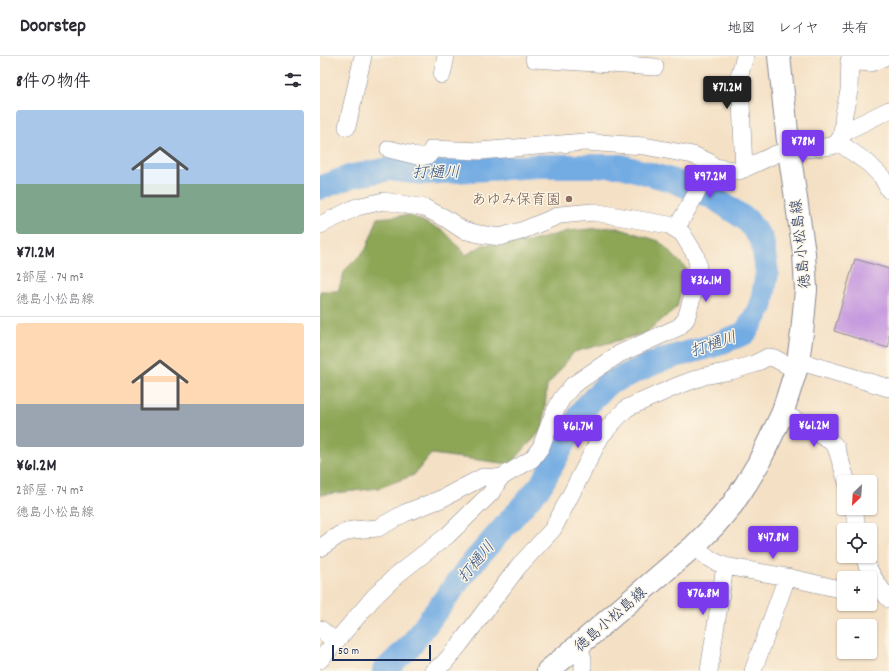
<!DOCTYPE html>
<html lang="ja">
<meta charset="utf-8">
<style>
:root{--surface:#fff;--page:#f7f7f7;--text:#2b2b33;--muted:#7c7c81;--line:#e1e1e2;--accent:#7c3aed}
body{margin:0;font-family:Dekko,"Klee One",sans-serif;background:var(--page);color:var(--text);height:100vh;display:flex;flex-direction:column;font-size:15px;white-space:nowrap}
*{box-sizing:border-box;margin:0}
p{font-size:13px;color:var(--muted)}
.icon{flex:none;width:22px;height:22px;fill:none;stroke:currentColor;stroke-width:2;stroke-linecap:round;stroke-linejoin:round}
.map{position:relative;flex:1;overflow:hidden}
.side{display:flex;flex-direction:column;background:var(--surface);width:320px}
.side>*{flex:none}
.needle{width:26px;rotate:205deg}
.controls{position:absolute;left:517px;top:419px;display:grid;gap:8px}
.controls a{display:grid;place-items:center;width:40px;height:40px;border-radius:4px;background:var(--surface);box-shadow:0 1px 3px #0004;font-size:20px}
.scale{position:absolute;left:12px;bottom:10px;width:99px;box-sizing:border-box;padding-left:4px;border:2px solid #1b2f5e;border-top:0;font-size:11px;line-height:14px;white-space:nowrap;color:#1b2f5e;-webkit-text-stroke:3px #fcf5e5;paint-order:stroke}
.price{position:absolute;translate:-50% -34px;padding:0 9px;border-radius:4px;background:var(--accent);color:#fff;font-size:13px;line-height:26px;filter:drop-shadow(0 1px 2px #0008)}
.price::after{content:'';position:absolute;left:50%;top:24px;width:12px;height:9px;margin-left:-6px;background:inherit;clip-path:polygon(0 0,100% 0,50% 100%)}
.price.selected{background:#222;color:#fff}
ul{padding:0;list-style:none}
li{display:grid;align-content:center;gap:8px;height:212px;padding:0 16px}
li+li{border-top:1px solid var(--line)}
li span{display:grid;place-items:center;height:124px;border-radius:4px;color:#555}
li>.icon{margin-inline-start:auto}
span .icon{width:72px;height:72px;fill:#fffc;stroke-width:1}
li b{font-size:17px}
h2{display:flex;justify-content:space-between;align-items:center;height:48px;padding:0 16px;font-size:17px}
header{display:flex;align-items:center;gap:24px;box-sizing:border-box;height:56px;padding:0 20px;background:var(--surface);border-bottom:1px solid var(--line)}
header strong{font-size:19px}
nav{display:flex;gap:22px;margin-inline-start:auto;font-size:14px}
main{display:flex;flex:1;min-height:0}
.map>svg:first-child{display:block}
.forest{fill:#8da657;stroke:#546a5a}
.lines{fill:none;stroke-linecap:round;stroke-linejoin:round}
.river{stroke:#73ace3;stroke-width:24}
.building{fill:#c79bdf}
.minor-casing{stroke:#888891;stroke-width:18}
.major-casing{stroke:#888891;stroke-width:24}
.minor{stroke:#fff;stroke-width:17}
.major{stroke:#fff;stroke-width:22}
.education-dot{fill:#8d6e63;stroke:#fcf5e5;stroke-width:1.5}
.labels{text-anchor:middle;stroke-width:3;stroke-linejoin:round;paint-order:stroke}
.education-label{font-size:15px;fill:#785e54;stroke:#fcf5e5;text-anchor:end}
.street-label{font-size:15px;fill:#1b2f5e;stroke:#fcf5e5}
.water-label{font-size:16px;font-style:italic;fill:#355486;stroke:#fcf5e5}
</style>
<header>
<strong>Doorstep</strong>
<nav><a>地図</a><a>レイヤ</a><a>共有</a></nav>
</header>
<main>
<section class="side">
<h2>8件の物件<svg class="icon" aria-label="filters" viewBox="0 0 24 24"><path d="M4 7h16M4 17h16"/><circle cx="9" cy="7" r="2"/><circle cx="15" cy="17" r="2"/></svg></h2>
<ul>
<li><span style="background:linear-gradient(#a9c7e8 60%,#7fa58c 0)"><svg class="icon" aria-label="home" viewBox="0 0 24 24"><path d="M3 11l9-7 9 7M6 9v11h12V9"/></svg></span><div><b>¥71.2M</b><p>2部屋 · 74 m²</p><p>徳島小松島線</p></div></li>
<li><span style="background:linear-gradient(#ffd9b3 65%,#9aa5b1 0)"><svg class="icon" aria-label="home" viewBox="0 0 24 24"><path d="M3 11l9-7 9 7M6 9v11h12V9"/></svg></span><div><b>¥61.2M</b><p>2部屋 · 74 m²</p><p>徳島小松島線</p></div></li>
</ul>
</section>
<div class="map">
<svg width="569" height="615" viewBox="0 0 569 615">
<rect width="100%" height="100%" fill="#fcf5e5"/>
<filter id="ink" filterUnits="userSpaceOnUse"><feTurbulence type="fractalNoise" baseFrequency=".025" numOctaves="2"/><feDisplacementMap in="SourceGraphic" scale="8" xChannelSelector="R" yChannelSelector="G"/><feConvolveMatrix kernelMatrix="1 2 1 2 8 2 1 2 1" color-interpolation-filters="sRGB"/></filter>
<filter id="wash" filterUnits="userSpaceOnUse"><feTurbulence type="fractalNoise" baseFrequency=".012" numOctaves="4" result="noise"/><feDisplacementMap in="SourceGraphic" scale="16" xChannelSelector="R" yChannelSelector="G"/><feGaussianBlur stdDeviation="0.9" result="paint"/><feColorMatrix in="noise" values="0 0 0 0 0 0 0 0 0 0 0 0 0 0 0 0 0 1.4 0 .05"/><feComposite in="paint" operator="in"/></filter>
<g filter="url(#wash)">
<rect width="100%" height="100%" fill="#f4e0c4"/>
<path class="forest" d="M89 159 124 175 146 199 163 189 209 186 248 175 294 171 339 185 367 213 357 251 326 277 254 296 227 330 223 373 190 408 111 398 94 419 59 432 0 439V235H18L25 214 46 193 58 162Z"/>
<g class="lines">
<path class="river" d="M0 132 32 120 70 113 103 117 217 110H301L351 124 394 142 427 164 442 184 447 217 441 251 425 277 392 290 341 304 287 328 262 355 221 429 148 512 91 589 64 615"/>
</g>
<g id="blocks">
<path class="building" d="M535 203 569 213V288L568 292 514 275Z"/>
</g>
</g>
<g filter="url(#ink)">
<use href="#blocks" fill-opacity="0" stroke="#888891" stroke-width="1"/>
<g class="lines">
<defs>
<path id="minor" d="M214 3 335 11
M529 5 551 7 567 0
M122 19 126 0
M27 71 43 0
M522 79 524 57 529 35 530 0
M518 86 522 79 530 73 569 54
M69 93 101 101 109 99 112 93 160 95 264 86 324 90 373 99 389 106 394 111
M424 113 421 46 417 28 425 0
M0 169 37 151 64 145 105 152 125 162 143 174 159 178 180 181 201 175 240 159 273 156 349 169 362 177 375 198 378 208 373 238 366 263 359 271 299 298 253 329 242 342 233 359 221 391 212 403 180 422 163 421 121 443 85 457 58 472 32 474 19 479 0 492
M356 173 389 115 394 111 419 115 456 98 469 95 512 90 518 86 548 107 562 121 569 134
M478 305 569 332
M462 358 474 363 510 385 516 391 527 426
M533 452 538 474
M374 490C385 499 391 505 405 510L467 521 524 534
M544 500C548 516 558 530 569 543
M0 573 15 585
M259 589 263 603V615
M0 604 54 541 78 518 128 479 171 437 180 422
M113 615 124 607 140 588 198 511 233 473 281 380 297 362 307 352 357 330 384 320 411 315 434 308 448 301 454 302 476 314
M389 615 405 510
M433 615 467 521"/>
<path id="major" d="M228 615 259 589 374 490 395 469 412 449 426 428 438 408 462 358 476 314 478 305 482 277 486 234 484 197 469 95 459 0"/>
</defs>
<use href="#minor" class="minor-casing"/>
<use href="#major" class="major-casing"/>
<use href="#minor" class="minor"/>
<use href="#major" class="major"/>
</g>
</g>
<circle class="education-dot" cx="249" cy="143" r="4"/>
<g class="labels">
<g class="education-label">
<text x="241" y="148">あゆみ保育園</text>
</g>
<g class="street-label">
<text transform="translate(480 188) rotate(-96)" y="5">徳島小松島線</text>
<text transform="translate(290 563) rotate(-41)" y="5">徳島小松島線</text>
</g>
<g class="water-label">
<text x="116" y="121">打樋川</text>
<text transform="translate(393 287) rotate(-19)" y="6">打樋川</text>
<text transform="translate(155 505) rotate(-50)" y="6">打樋川</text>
</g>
</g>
</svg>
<div class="controls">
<a><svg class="needle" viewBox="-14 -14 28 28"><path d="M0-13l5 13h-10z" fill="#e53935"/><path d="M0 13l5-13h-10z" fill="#7c7c81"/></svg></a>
<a><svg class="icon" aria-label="locate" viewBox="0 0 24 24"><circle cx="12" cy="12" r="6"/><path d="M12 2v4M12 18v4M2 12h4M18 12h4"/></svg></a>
<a>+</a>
<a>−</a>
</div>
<div class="scale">50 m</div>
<b class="price selected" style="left:407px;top:54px">¥71.2M</b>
<b class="price" style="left:483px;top:108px">¥78M</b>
<b class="price" style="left:390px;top:143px">¥97.2M</b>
<b class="price" style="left:386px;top:247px">¥36.1M</b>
<b class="price" style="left:494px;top:392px">¥61.2M</b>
<b class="price" style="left:258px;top:393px">¥61.7M</b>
<b class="price" style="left:453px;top:504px">¥47.8M</b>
<b class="price" style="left:383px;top:560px">¥76.8M</b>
</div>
</main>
